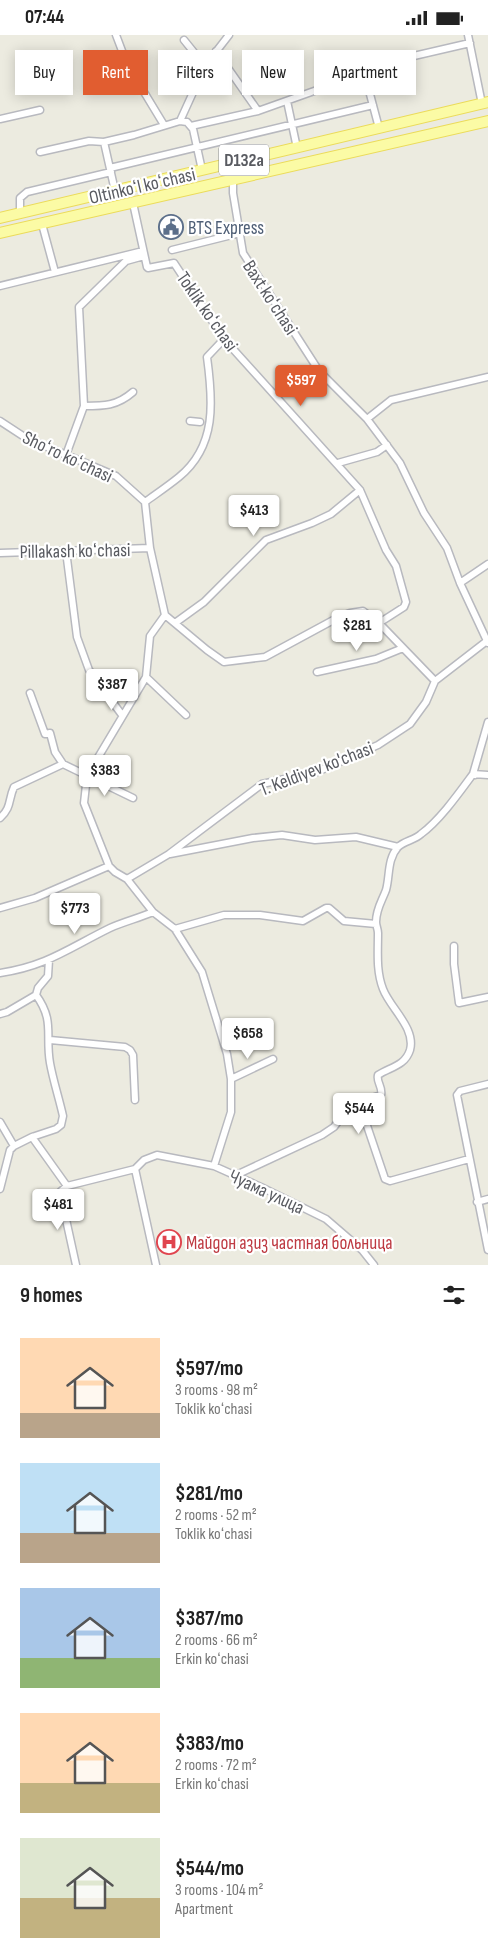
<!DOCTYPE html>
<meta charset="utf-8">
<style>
:root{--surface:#fff;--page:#f6f6f6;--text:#222;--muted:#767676;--accent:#e15d30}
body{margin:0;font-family:"Sofia Sans Condensed",sans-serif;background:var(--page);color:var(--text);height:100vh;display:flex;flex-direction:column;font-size:19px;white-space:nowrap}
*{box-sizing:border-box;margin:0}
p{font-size:16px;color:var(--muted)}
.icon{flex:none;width:28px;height:28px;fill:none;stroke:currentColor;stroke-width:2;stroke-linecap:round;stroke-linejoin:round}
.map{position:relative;height:1230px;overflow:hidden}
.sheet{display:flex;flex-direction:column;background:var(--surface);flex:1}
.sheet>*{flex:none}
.guide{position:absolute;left:15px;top:15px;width:459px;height:45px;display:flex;gap:10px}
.price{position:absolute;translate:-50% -42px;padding:0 11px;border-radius:5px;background:#fff;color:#222;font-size:16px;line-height:32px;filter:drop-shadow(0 1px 2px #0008)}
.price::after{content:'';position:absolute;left:50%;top:30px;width:15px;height:11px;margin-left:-8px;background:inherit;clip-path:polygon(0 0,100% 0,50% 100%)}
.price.on{background:var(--accent);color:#fff}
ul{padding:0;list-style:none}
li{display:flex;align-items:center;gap:15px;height:125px;padding:0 20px}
li span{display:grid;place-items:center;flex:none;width:140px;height:100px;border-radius:0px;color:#555}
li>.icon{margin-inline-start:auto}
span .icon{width:60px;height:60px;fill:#fffc;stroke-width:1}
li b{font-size:21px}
h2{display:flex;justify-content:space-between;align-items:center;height:60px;padding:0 20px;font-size:21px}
.tag{padding:0 18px;border-radius:0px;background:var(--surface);box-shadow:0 2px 12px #0003;font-size:18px;line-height:45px}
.tag.on{background:var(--accent);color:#fff}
.status{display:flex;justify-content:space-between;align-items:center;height:35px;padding:0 25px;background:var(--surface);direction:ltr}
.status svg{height:14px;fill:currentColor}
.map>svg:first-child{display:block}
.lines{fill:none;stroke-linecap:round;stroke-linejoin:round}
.street-casing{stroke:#b8b9bf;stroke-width:9}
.primary-casing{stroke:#ebdb5a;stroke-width:12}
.street{stroke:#fff;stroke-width:6}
.primary{stroke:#fbfba5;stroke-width:10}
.labels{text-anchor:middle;stroke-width:4.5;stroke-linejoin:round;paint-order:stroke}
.shield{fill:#fff;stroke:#8b8c90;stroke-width:1}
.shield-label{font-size:18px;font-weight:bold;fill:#595b61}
.street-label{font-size:19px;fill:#595b61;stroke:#fff}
.service-label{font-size:19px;fill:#4e5e75;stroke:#fff;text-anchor:start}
.health-label{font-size:19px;fill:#be3a42;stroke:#fff;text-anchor:start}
</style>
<div class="status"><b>07:44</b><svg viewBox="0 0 49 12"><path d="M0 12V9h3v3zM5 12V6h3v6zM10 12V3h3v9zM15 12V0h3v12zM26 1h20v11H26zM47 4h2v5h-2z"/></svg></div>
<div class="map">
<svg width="488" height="1230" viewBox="0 0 488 1230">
<rect width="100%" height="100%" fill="#ecebe0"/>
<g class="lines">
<defs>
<path id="street" d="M116 0 127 29 164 90
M468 0 482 69
M184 5 205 31
M216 16 258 76
M363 33 379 93
M287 66 297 113
M0 84 40 75
M180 86 205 31 229 0
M191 91 258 76 331 50 336 39 470 8
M40 117 89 106 104 107
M110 133 373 70
M233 144V158L243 218 319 336 367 384 400 428 424 478 447 513 460 548 488 529
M115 156 104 107 134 100 180 86 187 87 193 94 202 135
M133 168 147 232 148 233 174 228 224 304 360 455 386 515 396 531 406 567 404 572 379 588
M20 179V163L27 157 111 137
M42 189 55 237
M172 215 240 198
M0 251 143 216
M84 371C104 371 117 371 133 357
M367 384 391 365 488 342
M0 386 26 403 116 441 145 467 150 513 165 580 150 601 146 642 87 741 84 768 109 831 115 837 127 844 153 877 175 894 202 937 227 1019 231 1044V1077L214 1131 261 1152 326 1184 362 1215 374 1230
M190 386 200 387
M66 420 84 371 79 272 126 226 144 221
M338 428 377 417 387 410
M145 467C156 459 168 451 179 442 217 411 213 366 207 322L224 304
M66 516 77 602 89 635 122 680
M0 518 150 513
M460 548 488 608
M165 580 207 615 224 627 265 622 339 582 350 578 363 576 379 588 435 646
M175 588 204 567 266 505 312 488 331 479 360 455
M317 637 376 624 403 613
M146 642 186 680
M30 658 45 699 50 698 55 717 63 729
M475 740 473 739 488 687
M0 783C12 772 8 765 14 752L63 729 133 763
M170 819 253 803 282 800 315 805 356 802 398 812
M127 844 169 819 262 749 317 737 378 710 410 689 426 667 435 646 488 605
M0 873 35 863 109 831
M175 894 224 880H260L303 886 326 873H329L344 886 376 889
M454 911V929L459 968 488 962
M0 938C47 931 69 913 110 893 123 887 139 883 153 877
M0 979 7 977 36 960
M50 1005 125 1012 130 1015 133 1020 135 1065
M231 1044 273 1024
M488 1049 460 1056 457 1060 488 1215
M359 1067 381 1060C383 1052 376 1047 378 1040 390 1032 405 1031 410 1015 416 993 390 973 383 954 376 936 378 917 378 898 378 894 376 891 376 887 376 874 382 866 386 855 390 841 387 824 398 812 404 806 415 805 421 799 440 785 459 758 473 739L488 740
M0 1087 14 1111 32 1102 56 1094 61 1090 63 1081C59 1063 53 1045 50 1028 45 1000 55 986 36 960L38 953 48 941 49 925
M32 1102 67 1151
M135 1134 156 1230
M234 1141 322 1100 334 1092 350 1070 359 1067 385 1144 390 1146 469 1124
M0 1154 10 1115 14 1111
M477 1167 488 1164
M76 1230 60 1157 67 1151 135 1134 144 1125 157 1120 214 1131"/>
<path id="primary" d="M0 183 488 67
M0 198 488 86"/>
</defs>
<use href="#street" class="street-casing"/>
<use href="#primary" class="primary-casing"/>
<use href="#street" class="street"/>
<use href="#primary" class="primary"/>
</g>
<defs>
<symbol id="civic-ring" viewBox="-11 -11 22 22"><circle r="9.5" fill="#fff" stroke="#5c6f8a" stroke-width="1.5"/><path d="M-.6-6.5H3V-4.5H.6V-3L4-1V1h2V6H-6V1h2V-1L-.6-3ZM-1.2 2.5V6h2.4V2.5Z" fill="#5c6f8a"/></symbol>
<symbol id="hospital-ring" viewBox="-11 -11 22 22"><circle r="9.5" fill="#fff" stroke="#e0444e" stroke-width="1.5"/><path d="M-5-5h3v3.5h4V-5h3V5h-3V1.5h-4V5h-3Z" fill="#e0444e"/></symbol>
</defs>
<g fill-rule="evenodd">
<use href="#civic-ring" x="157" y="178" width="28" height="28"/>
<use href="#hospital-ring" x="155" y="1193" width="28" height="28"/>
</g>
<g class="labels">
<rect class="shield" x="219" y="109.5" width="50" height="31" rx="4"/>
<g class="shield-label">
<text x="244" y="131">D132a</text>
</g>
<g class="street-label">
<text transform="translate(142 150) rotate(-13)" y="7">Oltinkoʻl koʻchasi</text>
<text transform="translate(271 262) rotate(57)" y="7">Baxt koʻchasi</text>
<text transform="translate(208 276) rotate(55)" y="7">Toklik koʻchasi</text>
<text transform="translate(68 421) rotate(25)" y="7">Shoʻro koʻchasi</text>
<text transform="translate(75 515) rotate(-1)" y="7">Pillakash koʻchasi</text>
<text transform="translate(316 733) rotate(-21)" y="7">T. Keldiyev ko'chasi</text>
<text transform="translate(267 1156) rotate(25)" y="7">Чуама улица</text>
</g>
<g class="service-label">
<text x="188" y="199">BTS Express</text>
</g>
<g class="health-label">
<text x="186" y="1214">Майдон азиз частная больница</text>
</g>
</g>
</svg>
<b class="price on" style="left:301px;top:372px">$597</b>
<b class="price" style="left:254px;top:502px">$413</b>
<b class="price" style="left:357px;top:617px">$281</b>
<b class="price" style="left:112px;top:676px">$387</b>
<b class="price" style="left:105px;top:762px">$383</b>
<b class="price" style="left:75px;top:900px">$773</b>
<b class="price" style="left:248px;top:1025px">$658</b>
<b class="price" style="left:359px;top:1100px">$544</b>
<b class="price" style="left:58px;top:1196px">$481</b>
<div class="guide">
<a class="tag">Buy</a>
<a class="tag on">Rent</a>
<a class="tag">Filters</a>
<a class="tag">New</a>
<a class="tag">Apartment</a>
</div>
</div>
<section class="sheet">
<h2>9 homes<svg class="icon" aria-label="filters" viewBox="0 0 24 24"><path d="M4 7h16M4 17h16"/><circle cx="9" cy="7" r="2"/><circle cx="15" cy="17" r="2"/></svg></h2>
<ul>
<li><span style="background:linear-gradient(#ffd9b3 75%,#b9a48a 0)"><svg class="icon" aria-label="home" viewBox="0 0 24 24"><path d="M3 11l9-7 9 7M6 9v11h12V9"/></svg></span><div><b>$597/mo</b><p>3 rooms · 98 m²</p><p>Toklik koʻchasi</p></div></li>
<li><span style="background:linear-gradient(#bfe0f5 70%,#b9a48a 0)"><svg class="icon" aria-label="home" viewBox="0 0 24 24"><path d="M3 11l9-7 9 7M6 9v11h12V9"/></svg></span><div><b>$281/mo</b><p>2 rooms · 52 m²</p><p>Toklik koʻchasi</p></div></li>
<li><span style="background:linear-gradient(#a9c7e8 70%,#8fb573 0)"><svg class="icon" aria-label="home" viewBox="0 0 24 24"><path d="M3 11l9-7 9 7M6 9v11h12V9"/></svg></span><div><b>$387/mo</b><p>2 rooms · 66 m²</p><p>Erkin koʻchasi</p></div></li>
<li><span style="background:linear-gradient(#ffd9b3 70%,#c2b280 0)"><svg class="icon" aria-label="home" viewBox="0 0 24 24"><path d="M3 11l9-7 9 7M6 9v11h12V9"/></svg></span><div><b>$383/mo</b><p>2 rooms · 72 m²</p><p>Erkin koʻchasi</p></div></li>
<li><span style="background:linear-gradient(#dfe7d0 60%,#c2b280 0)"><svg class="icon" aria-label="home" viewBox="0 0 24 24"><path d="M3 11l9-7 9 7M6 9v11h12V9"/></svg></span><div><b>$544/mo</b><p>3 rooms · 104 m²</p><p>Apartment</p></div></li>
</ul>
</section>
